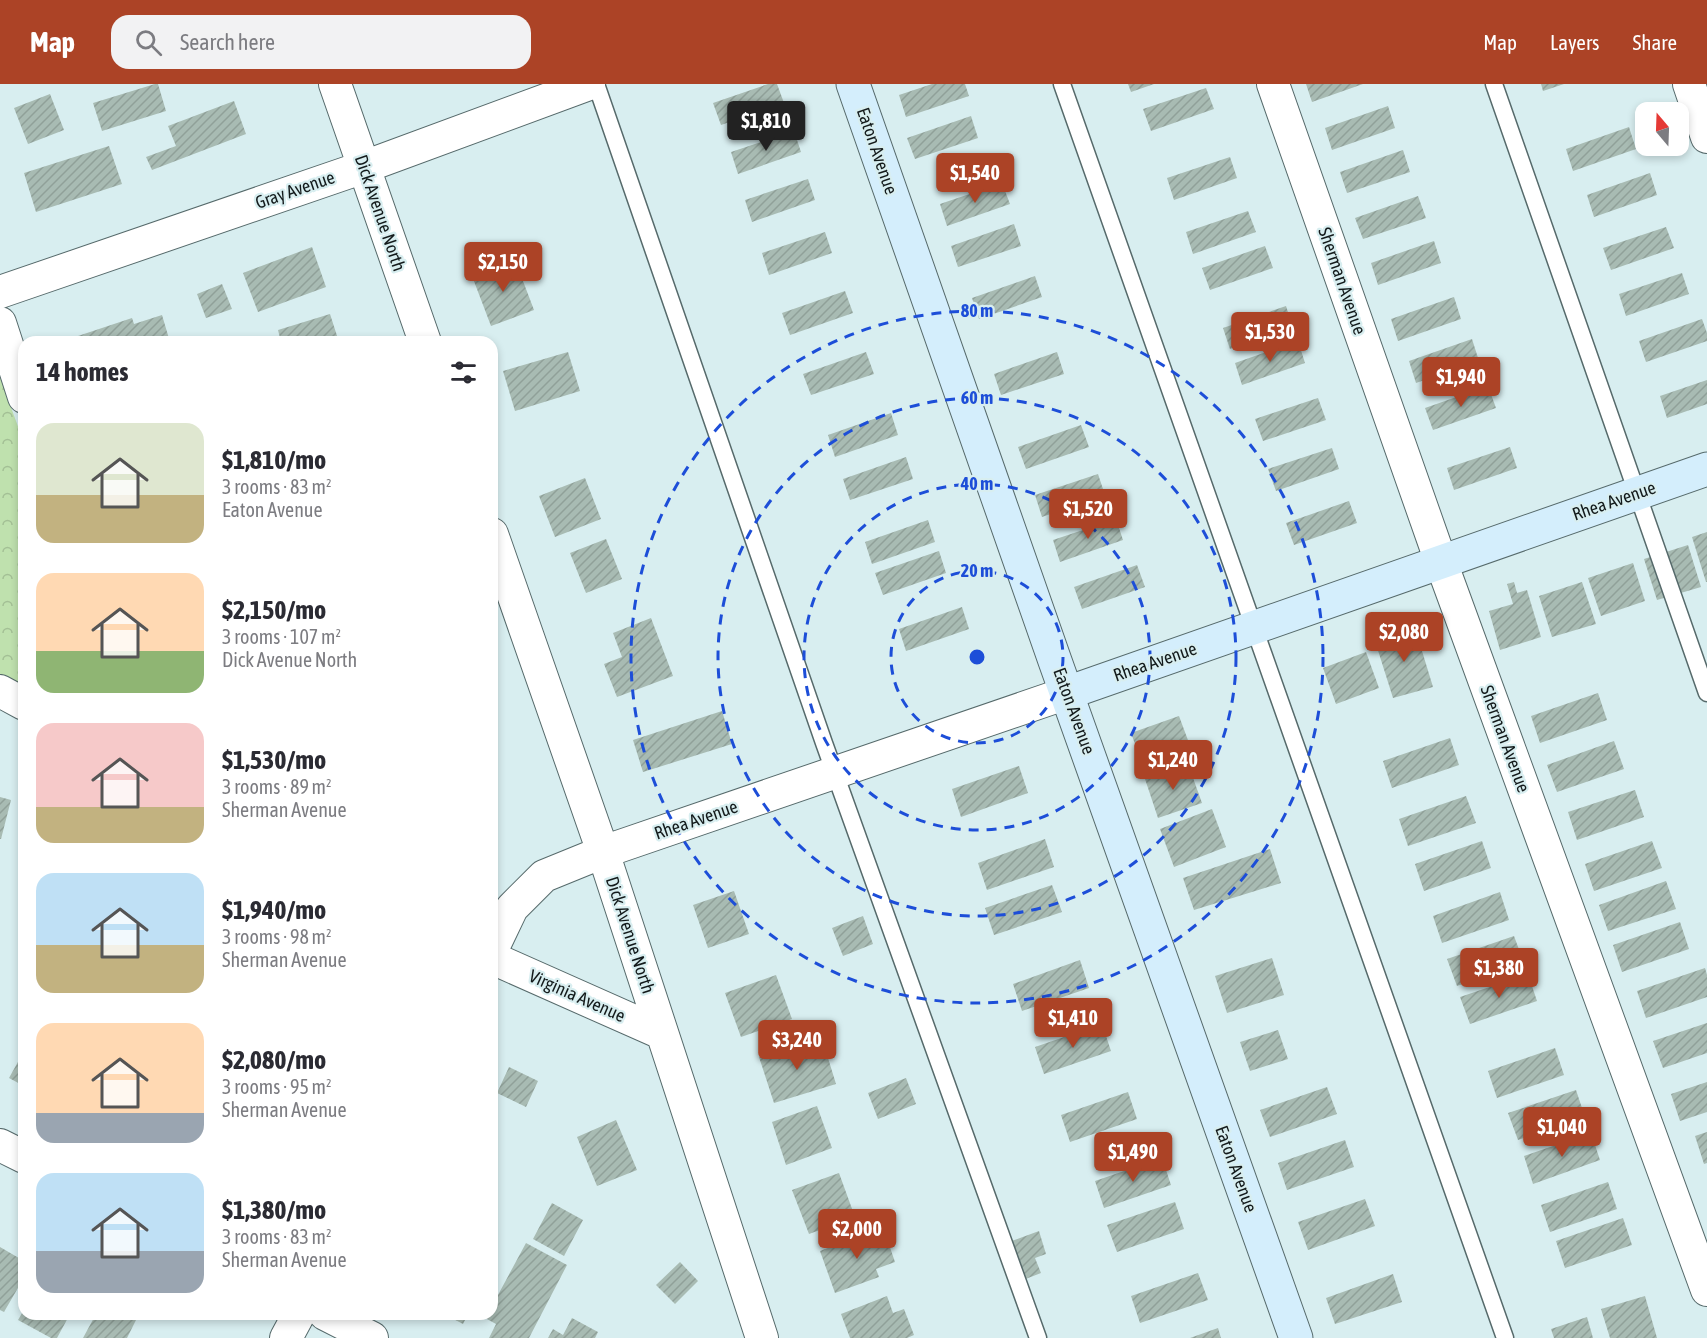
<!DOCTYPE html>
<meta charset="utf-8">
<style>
:root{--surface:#fff;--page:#f2f2f3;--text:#2b2b33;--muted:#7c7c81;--accent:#ac4326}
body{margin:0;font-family:"Asap Condensed",sans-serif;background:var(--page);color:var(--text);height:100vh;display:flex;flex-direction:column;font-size:22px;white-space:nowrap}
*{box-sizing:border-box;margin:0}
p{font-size:20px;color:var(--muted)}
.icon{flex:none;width:33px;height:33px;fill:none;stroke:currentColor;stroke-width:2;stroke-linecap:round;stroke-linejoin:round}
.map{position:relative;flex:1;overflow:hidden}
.sheet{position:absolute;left:18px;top:252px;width:480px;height:984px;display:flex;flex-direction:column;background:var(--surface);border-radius:18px;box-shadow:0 3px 9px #0003}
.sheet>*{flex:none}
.needle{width:39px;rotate:341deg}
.fabs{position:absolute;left:1635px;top:18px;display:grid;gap:12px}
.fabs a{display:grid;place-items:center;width:54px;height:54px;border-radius:12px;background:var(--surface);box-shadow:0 3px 9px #0003;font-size:30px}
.price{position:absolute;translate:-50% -51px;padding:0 14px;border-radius:6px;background:var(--accent);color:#fff;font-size:20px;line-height:39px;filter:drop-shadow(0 2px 3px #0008)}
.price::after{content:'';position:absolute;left:50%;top:36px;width:18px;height:14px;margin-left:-9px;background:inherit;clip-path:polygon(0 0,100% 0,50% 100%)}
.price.current{background:#222;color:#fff}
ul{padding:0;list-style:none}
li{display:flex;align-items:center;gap:18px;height:150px;padding:0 18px}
li span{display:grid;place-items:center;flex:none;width:168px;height:120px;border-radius:18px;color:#555}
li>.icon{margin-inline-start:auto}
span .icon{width:72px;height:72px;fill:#fffc;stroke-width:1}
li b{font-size:26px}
h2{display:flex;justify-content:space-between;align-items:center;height:72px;padding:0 18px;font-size:26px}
header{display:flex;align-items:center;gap:36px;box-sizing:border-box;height:84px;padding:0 30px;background:var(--accent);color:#fff}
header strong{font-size:28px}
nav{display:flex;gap:33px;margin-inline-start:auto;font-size:21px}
.search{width:420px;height:54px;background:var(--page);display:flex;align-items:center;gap:15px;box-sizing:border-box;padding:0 21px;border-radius:18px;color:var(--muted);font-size:22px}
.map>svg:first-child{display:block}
.forest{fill:url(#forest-crowns)}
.building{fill:url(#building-hatch)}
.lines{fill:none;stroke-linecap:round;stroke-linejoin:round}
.lane-casing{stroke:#566a6b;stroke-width:19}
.street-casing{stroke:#566a6b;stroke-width:34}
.secondary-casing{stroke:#566a6b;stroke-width:35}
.lane{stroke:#fff;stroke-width:16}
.street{stroke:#fff;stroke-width:32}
.secondary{stroke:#d4eefc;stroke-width:33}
.ring{fill:none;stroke:#1d4ed8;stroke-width:3;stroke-dasharray:10 8}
.labels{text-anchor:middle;stroke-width:4.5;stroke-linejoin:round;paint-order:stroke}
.street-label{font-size:18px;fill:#131a1b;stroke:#d8eef0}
.centre{fill:#1d4ed8;stroke:#d8eef0;stroke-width:3}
.ring-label{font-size:18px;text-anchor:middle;font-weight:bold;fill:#1d4ed8;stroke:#d8eef0;stroke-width:4.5;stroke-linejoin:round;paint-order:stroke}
</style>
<header>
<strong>Map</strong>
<div class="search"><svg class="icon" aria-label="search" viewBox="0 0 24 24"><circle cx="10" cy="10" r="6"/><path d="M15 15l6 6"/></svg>Search here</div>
<nav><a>Map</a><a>Layers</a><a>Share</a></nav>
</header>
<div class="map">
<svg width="1707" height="1254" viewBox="0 0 1707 1254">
<defs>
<pattern id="forest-crowns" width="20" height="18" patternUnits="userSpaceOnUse" patternTransform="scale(1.5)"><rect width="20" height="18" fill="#bfe1ae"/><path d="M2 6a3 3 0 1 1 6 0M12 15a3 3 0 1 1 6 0" fill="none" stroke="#a3c095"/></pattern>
<pattern id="building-hatch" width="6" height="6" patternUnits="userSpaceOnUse" patternTransform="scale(1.5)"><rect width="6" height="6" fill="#a8bbb3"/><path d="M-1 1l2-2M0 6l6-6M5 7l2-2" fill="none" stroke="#90a099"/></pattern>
</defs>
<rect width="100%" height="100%" fill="#d8eef0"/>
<path class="forest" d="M0 293 24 359V605L0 593Z"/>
<path class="building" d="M155 0H158L166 27 102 47 93 19Z
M768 0H777L784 19 721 41 713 19Z
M932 0H965L969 12 906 33 899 11Z
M1128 0H1154L1131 8Z
M1306 0H1363L1312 18Z
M1541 0H1564L1543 7Z
M1206 4 1214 25 1151 47 1143 25Z
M50 10 64 46 28 60 14 24Z
M234 17 246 50 152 86 146 73 176 62 168 42Z
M1388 22 1395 44 1332 66 1325 44Z
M971 32 978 54 915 75 907 54Z
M1629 43 1636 65 1573 87 1566 65Z
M794 47 801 68 738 90 731 68Z
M109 62 122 100 36 128 24 89Z
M1403 66 1410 88 1347 109 1340 88Z
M1230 73 1237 94 1174 116 1167 94Z
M1650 89 1657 111 1594 133 1587 111Z
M808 95 815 116 752 138 745 116Z
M1002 99 1010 120 947 142 940 120Z
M1418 112 1426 134 1363 155 1355 134Z
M1248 127 1256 148 1193 170 1186 148Z
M1014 140 1021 162 958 183 951 162Z
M1666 143 1674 164 1611 186 1603 164Z
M825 148 832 169 769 191 762 169Z
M1434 157 1441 179 1378 201 1371 179Z
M1265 162 1273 184 1210 206 1202 184Z
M312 163 326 203 258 228 243 189Z
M515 176 534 226 491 242 472 192Z
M1682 189 1689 210 1626 232 1619 210Z
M1035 192 1042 213 979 235 972 214Z
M222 200 232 225 206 234 197 210Z
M845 207 853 229 790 251 782 229Z
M1454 213 1461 235 1398 257 1391 235Z
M1286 222 1293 244 1230 265 1223 244Z
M330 230 339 258H281L278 246Z
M162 231 170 258H70L69 255 132 234 134 240Z
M1702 235 1707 249V257L1646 278 1639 257Z
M1472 255 1479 277 1416 299 1409 277Z
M1298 257 1305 279 1242 301 1235 279Z
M568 268 580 307 515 327 503 287Z
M866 268 874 290 811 311 803 290Z
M1057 268 1064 290 1001 311 994 290Z
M1707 296V320L1667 334 1660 312Z
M1488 302 1496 324 1433 346 1425 324Z
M1318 314 1326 336 1263 357 1255 335Z
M891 329 898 351 835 373 828 351Z
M1081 341 1089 363 1026 385 1018 363Z
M1510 363 1517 384 1454 406 1447 384Z
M1332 364 1339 385 1276 407 1268 385Z
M906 373 913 395 850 416 843 395Z
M1098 390 1105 411 1042 433 1035 411Z
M585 394 601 435 555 453 539 412Z
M1349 417 1357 439 1294 461 1286 439Z
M1116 435 1123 456 1060 478 1053 456Z
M928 436 935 458 872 480 865 458Z
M1707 448V498H1706L1692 453Z
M606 455 622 495 586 509 570 469Z
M1688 461 1701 503 1657 516 1644 475Z
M939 467 946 489 883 511 875 489Z
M1633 479 1645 517 1601 532 1588 494Z
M1137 481 1145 503 1082 525 1074 503Z
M1514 498 1517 509 1527 506 1541 553 1500 566 1489 527 1513 520 1507 500Z
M1582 498 1596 540 1552 553 1539 512Z
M962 523 969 545 906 567 899 545Z
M651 534 673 592 617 613 604 580 622 573 613 549Z
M1415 544 1433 603 1393 614 1375 557Z
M1366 568 1379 604 1336 620 1323 584Z
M1598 609 1607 636 1540 659 1531 632Z
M722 627 732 660 643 688 633 656Z
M1179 632 1192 667 1144 685 1131 649Z
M1450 654 1459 681 1392 704 1383 677Z
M1614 657 1624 685 1557 708 1547 681Z
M1188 680 1202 719 1158 734 1145 695Z
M1019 682 1028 709 961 733 952 705Z
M1635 706 1644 733 1577 756 1568 728Z
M1466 712 1476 739 1408 762 1399 735Z
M0 713 11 716 1 755H0Z
M1212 725 1226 763 1174 783 1160 745Z
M1045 755 1054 783 987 806 978 779Z
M1482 757 1491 784 1424 807 1415 780Z
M1652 757 1662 784 1594 807 1585 780Z
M1270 765 1281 799 1194 826 1183 794Z
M1666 797 1676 825 1608 847 1599 821Z
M1052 801 1062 828 994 851 985 824Z
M734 807 749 850 708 864 693 821Z
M1500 808 1509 836 1442 859 1433 832Z
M863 832 873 860 843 872 832 844Z
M1680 838 1689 865 1622 888 1613 861Z
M1514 852 1524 879 1457 902 1447 875Z
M1272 874 1284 911 1227 929 1215 892Z
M1080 876 1089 904 1022 927 1013 900Z
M1705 884 1707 891V913L1646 934 1637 907Z
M1528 890 1537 917 1470 940 1460 913Z
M776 891 792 935 741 953 725 909Z
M1707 939V969L1663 984 1653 957Z
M1102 940 1111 967 1044 990 1035 963Z
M1278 946 1288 975 1250 987 1240 958Z
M805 958 807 966 824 961 836 1000 774 1019 759 973Z
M1555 964 1564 991 1497 1014 1488 987Z
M24 967V1002L9 994Z
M509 983 538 997 526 1023 497 1009Z
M906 994 916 1020 878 1035 868 1009Z
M1707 998V1028L1680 1037 1671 1010Z
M1327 1003 1337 1030 1270 1053 1260 1026Z
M1576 1006 1585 1033 1518 1056 1508 1029Z
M1128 1008 1137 1035 1070 1058 1061 1031Z
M817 1022 832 1064 786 1081 772 1038Z
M616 1036 637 1086 597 1102 577 1053Z
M1707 1048V1079L1704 1080 1695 1052Z
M1591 1049 1600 1076 1533 1100 1524 1072Z
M1345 1056 1354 1083 1287 1106 1278 1079Z
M1162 1074 1171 1101 1104 1124 1095 1097Z
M839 1089 855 1133 809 1150 792 1106Z
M1608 1098 1617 1125 1550 1148 1541 1121Z
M1365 1115 1375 1142 1308 1166 1298 1138Z
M1175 1118 1184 1145 1117 1168 1107 1141Z
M552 1119 583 1136 564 1172 533 1155Z
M1623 1134 1632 1161 1565 1184 1556 1157Z
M883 1143 895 1178 876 1185 879 1193 835 1209 820 1167Z
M1039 1147 1046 1170 1035 1174 1041 1189 1023 1196 1009 1158Z
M526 1159 567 1181 529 1254H489L496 1240 485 1234 488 1230H492V1222Z
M0 1163 24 1177V1198L22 1197 4 1228 0 1226Z
M680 1178 698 1197 675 1220 656 1201Z
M1198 1189 1208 1216 1140 1239 1131 1212Z
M1393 1190 1402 1218 1335 1240 1326 1214Z
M887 1212 893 1229 904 1225 914 1251 907 1254H850L841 1230Z
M1645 1212 1657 1254H1610L1601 1225Z
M24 1226V1230H70L57 1254H51L18 1236Z
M96 1230H125L136 1236 127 1254H83Z
M444 1230H468L463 1240Z
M1587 1233 1593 1254H1554L1551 1245Z
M572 1234 598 1248 595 1254H548L553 1245 563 1251Z
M1218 1244 1221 1254H1190Z"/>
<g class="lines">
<defs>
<path id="lane" d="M596 0 824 659 1038 1254
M1062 0 1505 1254
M1494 0 1707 609"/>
<path id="street" d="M335 0 425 258
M1273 0 1441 478 1707 1206
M1689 0 1707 53
M0 208 364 83 589 0
M0 239 24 313
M492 450 603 768 762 1254
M0 607 24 620
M492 866 512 824 544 792 603 768 1067 609
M492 874 661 949
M0 1061 24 1073
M325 1230 372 1254
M286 1254 299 1230"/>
<path id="secondary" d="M853 0 1055 577 1296 1254
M1067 609 1707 385"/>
</defs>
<use href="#lane" class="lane-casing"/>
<use href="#street" class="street-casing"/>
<use href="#secondary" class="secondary-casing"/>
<use href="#lane" class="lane"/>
<use href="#street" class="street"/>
<use href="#secondary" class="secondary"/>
</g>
<g class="ring">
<circle cx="977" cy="573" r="86"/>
<circle cx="977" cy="573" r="173"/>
<circle cx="977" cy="573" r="259"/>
<circle cx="977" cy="573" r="346"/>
</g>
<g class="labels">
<g class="street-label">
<text transform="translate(877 67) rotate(71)" y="6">Eaton Avenue</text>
<text transform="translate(295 106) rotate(-19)" y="6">Gray Avenue</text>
<text transform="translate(380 129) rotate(71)" y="6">Dick Avenue North</text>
<text transform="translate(1342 197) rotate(71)" y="6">Sherman Avenue</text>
<text transform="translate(1614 417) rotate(-19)" y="6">Rhea Avenue</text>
<text transform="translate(1155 578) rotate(-19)" y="6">Rhea Avenue</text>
<text transform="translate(1074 627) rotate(70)" y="6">Eaton Avenue</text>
<text transform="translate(1505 655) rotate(70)" y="6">Sherman Avenue</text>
<text transform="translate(696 736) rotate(-19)" y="6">Rhea Avenue</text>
<text transform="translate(630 851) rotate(72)" y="6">Dick Avenue North</text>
<text transform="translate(577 912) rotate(24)" y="6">Virginia Avenue</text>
<text transform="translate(1236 1085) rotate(70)" y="6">Eaton Avenue</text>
</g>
</g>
<circle cx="977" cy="573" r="9" class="centre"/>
<g class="ring-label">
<text x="977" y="233">80 m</text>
<text x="977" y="320">60 m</text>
<text x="977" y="406">40 m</text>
<text x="977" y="493">20 m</text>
</g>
</svg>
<div class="fabs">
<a><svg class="needle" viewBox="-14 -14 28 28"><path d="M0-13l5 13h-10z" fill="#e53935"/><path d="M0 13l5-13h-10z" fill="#7c7c81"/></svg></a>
</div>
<b class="price current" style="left:766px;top:68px">$1,810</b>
<b class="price" style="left:975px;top:120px">$1,540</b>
<b class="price" style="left:503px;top:209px">$2,150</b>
<b class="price" style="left:1270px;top:279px">$1,530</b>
<b class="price" style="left:1461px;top:324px">$1,940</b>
<b class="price" style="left:1088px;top:456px">$1,520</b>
<b class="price" style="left:1404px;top:579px">$2,080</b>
<b class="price" style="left:1173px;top:707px">$1,240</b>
<b class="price" style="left:1499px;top:915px">$1,380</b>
<b class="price" style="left:1073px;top:965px">$1,410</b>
<b class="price" style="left:797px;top:987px">$3,240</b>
<b class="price" style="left:1562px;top:1074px">$1,040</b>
<b class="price" style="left:1133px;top:1099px">$1,490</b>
<b class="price" style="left:857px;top:1176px">$2,000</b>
<section class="sheet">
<h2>14 homes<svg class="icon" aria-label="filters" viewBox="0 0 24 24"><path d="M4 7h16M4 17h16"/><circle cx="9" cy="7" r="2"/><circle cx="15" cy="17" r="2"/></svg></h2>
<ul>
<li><span style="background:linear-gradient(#dfe7d0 60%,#c2b280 0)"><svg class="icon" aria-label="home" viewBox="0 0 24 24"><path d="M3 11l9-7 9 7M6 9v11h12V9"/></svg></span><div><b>$1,810/mo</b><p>3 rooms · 83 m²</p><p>Eaton Avenue</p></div></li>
<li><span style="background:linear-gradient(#ffd9b3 65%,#8fb573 0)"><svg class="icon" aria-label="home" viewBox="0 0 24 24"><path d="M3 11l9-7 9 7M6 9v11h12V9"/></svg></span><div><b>$2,150/mo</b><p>3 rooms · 107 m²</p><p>Dick Avenue North</p></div></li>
<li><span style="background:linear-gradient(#f6c9c9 70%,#c2b280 0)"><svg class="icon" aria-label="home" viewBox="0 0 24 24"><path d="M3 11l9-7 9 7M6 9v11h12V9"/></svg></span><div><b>$1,530/mo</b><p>3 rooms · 89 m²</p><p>Sherman Avenue</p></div></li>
<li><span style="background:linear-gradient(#bfe0f5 60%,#c2b280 0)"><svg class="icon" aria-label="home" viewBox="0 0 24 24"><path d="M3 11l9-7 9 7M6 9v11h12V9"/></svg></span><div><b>$1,940/mo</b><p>3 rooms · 98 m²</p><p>Sherman Avenue</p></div></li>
<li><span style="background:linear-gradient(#ffd9b3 75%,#9aa5b1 0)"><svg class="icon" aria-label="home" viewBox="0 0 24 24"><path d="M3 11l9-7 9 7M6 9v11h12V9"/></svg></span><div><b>$2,080/mo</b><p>3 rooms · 95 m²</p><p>Sherman Avenue</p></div></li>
<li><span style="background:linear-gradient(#bfe0f5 65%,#9aa5b1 0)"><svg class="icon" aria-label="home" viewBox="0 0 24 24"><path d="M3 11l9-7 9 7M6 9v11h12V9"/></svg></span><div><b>$1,380/mo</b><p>3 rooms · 83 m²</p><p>Sherman Avenue</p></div></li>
</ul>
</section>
</div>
